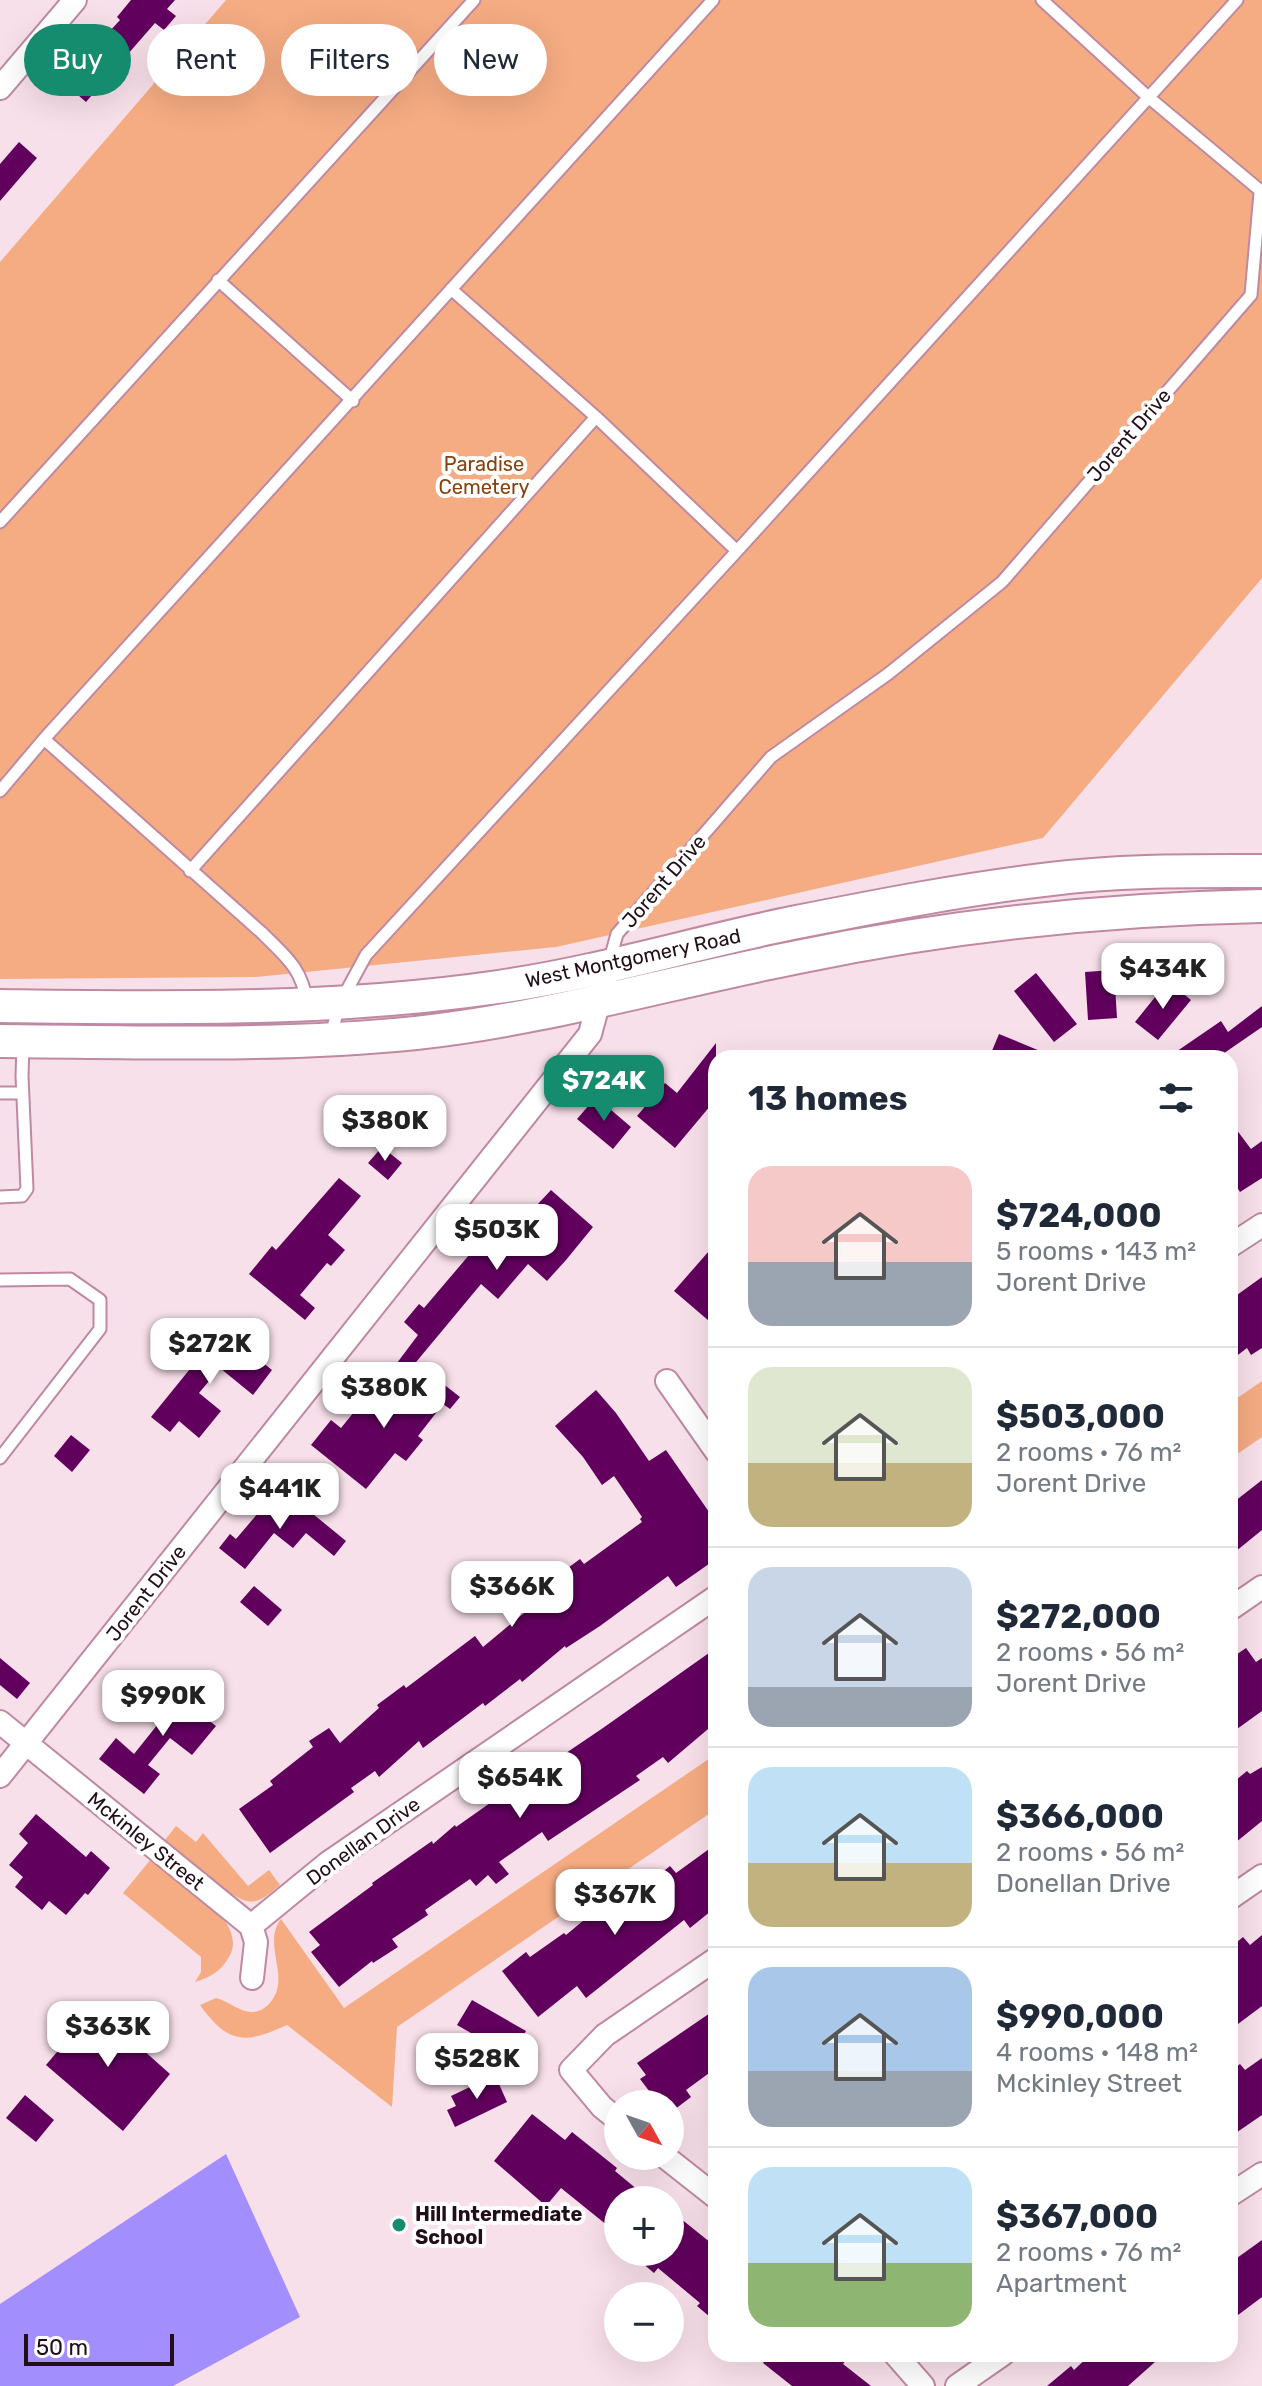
<!DOCTYPE html>
<meta charset="utf-8">
<style>
:root{--surface:#fff;--page:#f2f2f3;--text:#1f2937;--muted:#747a83;--line:#e0e1e3;--accent:#168c6f}
body{margin:0;font-family:Rubik,sans-serif;background:var(--page);color:var(--text);height:100vh;display:flex;flex-direction:column;font-size:30px;white-space:nowrap}
*{box-sizing:border-box;margin:0}
p{font-size:26px;color:var(--muted)}
.icon{flex:none;width:44px;height:44px;fill:none;stroke:currentColor;stroke-width:2;stroke-linecap:round;stroke-linejoin:round}
.map{position:relative;flex:1;overflow:hidden}
.panel{position:absolute;left:708px;top:1050px;width:530px;height:1312px;display:flex;flex-direction:column;background:var(--surface);border-radius:24px;box-shadow:0 8px 32px #0002}
.panel>*{flex:none}
.top-card{position:absolute;left:24px;top:24px;width:564px;height:72px;display:flex;gap:16px}
.needle{width:52px;rotate:130deg}
.controls{position:absolute;left:604px;top:2090px;display:grid;gap:16px}
.controls a{display:grid;place-items:center;width:80px;height:80px;border-radius:50%;background:var(--surface);box-shadow:0 8px 32px #0002;font-size:40px}
.scale{position:absolute;left:24px;bottom:20px;width:150px;box-sizing:border-box;padding-left:8px;border:4px solid #220e18;border-top:0;font-size:22px;line-height:28px;white-space:nowrap;color:#220e18;-webkit-text-stroke:6px #fff;paint-order:stroke}
.price{position:absolute;translate:-50% -68px;padding:0 18px;border-radius:16px;background:#fff;color:#222;font-size:26px;line-height:52px;filter:drop-shadow(0 2px 4px #0008)}
.price::after{content:'';position:absolute;left:50%;top:48px;width:24px;height:18px;margin-left:-12px;background:inherit;clip-path:polygon(0 0,100% 0,50% 100%)}
.price.on{background:var(--accent);color:#fff}
ul{padding:0;list-style:none}
li{display:flex;align-items:center;gap:24px;height:200px;padding:0 40px}
li+li{border-top:2px solid var(--line)}
li span{display:grid;place-items:center;flex:none;width:224px;height:160px;border-radius:24px;color:#555}
li>.icon{margin-inline-start:auto}
span .icon{width:96px;height:96px;fill:#fffc;stroke-width:1}
li b{font-size:34px}
h2{display:flex;justify-content:space-between;align-items:center;height:96px;padding:0 40px;font-size:34px}
.chip{padding:0 28px;border-radius:36px;background:var(--surface);box-shadow:0 8px 32px #0002;font-size:28px;line-height:72px}
.chip.on{background:var(--accent);color:#fff}
.map>svg:first-child{display:block}
.green{fill:#f5ac83}
.water{fill:#a38efe}
.building{fill:#62005e}
.lines{fill:none;stroke-linecap:round;stroke-linejoin:round}
.service-casing{stroke:#bf89a1;stroke-width:15}
.minor-casing{stroke:#bf89a1;stroke-width:26}
.secondary-casing{stroke:#bf89a1;stroke-width:36}
.service{stroke:#fff;stroke-width:11}
.minor{stroke:#fff;stroke-width:22}
.secondary{stroke:#fff;stroke-width:32}
.poi-dot{fill:#168c6f;stroke:#fff;stroke-width:3}
.labels{text-anchor:middle;stroke-width:8;stroke-linejoin:round;paint-order:stroke}
.street-label{font-size:20px;fill:#220e18;stroke:#fff}
.park-label{font-size:20px;fill:#88410d;stroke:#fff}
.poi-label{font-size:20px;font-weight:bold;fill:#220e18;stroke:#fff;text-anchor:start}
</style>
<div class="map">
<svg width="1262" height="2386" viewBox="0 0 1262 2386">
<rect width="100%" height="100%" fill="#f8e0ea"/>
<path class="green" d="M226 0H1262V578L1043 838 556 947 256 977 0 979V262Z
M1262 1381V1437L1230 1459V1403Z
M716 1754V1809L397 2027 392 2107 287 2025C245 2044 229 2045 200 2005L216 1998C229 2001 239 2012 252 2012 259 2012 264 2009 269 2004 293 1978 261 1945 281 1919L344 2008Z
M176 1826 196 1842 203 1833 248 1886 269 1870 280 1885C270 1893 260 1904 247 1901 229 1898 182 1853 165 1840Z
M152 1858C177 1878 251 1921 229 1957 220 1972 211 1977 195 1982L201 1972V1957L123 1893Z"/>
<path class="water" d="M226 2154 300 2317 173 2386H0V2304Z"/>
<path class="building" d="M131 0H175L167 9 176 16 164 30 155 23 86 102 63 82 120 20 117 17Z
M19 142 37 158 0 201V164Z
M1114 970 1117 1018 1088 1020 1085 972Z
M1036 973 1077 1024 1054 1042 1014 991Z
M1168 981 1191 1000 1158 1040 1135 1022Z
M1262 1006V1027L1217 1058H1167L1221 1021 1228 1032Z
M999 1034 1057 1058H989Z
M716 1043V1099L675 1148 637 1116 665 1083 677 1093Z
M596 1097 631 1127 613 1149 577 1119Z
M1230 1121 1251 1149 1262 1141V1178L1240 1192 1230 1176Z
M382 1147 402 1163 388 1180 368 1163Z
M339 1178 361 1196 328 1235 345 1250 331 1266 327 1263 300 1295 315 1308 305 1320 249 1274 272 1246 276 1250Z
M551 1190 593 1227 566 1260 547 1281 528 1264 498 1299 481 1284 392 1391 382 1383 418 1335 404 1322 419 1304 424 1308 481 1241 493 1252Z
M716 1243V1327L674 1291Z
M1262 1277V1348L1251 1355 1247 1348 1230 1361V1300Z
M225 1332 272 1370 253 1395 220 1368 199 1393 221 1411 199 1438 179 1421 170 1432 151 1417 194 1364 198 1367Z
M424 1369 460 1397 450 1409 443 1404 418 1436 423 1440 406 1461 395 1453 366 1489 311 1445 331 1420 341 1428 367 1396 389 1413Z
M596 1390 616 1413 649 1461 666 1450 716 1522V1559L676 1587 668 1576 600 1626 566 1648 565 1646 522 1682 520 1679 485 1706 483 1703 423 1748 419 1741 379 1777 375 1771 351 1788 354 1792 270 1853 239 1809 273 1785 270 1781 313 1747 309 1741 329 1728 340 1743 379 1708 377 1705 404 1685 406 1688 475 1636 483 1647 524 1613 515 1601 543 1582 545 1585 580 1559 584 1564 642 1522 640 1519 642 1517 614 1476 602 1485 583 1457 555 1426Z
M71 1435 90 1450 72 1472 54 1456Z
M1262 1480V1530L1230 1556V1505Z
M291 1496 346 1541 334 1556 306 1533 293 1548 274 1533 245 1569 219 1548 230 1534 236 1539 270 1499 281 1508Z
M254 1586 282 1610 268 1626 240 1602Z
M716 1648V1711L708 1717 714 1724 668 1763 663 1757 636 1776 640 1780 548 1841 542 1832 499 1862 509 1874 496 1884 488 1875 476 1886 470 1879 425 1910 428 1915 392 1939 398 1947 373 1963 372 1961 339 1987 311 1952 320 1945 309 1932 373 1885 372 1883 432 1841 433 1844 455 1825 456 1827 561 1753 563 1755 603 1728Z
M1246 1648 1256 1662 1262 1658V1711L1230 1734V1659Z
M0 1658 30 1683 17 1699 0 1685Z
M192 1678 212 1694 198 1712 216 1726 192 1755 170 1738 148 1765 160 1774 144 1794 99 1759 116 1738 134 1754 182 1694 181 1693Z
M1262 1767V1821L1230 1847V1785L1247 1771 1250 1774Z
M36 1814 86 1857 91 1851 110 1868 88 1895 85 1893 66 1915 49 1901 42 1910 15 1887 23 1877 9 1865 28 1843 19 1834Z
M716 1844V1907L690 1928 684 1920 586 1998 577 1986 538 2017 502 1971 526 1952 530 1957 564 1933 566 1935 596 1910 610 1926 652 1890 648 1884 670 1866 676 1873Z
M1262 1935V2006L1230 2030V1948L1243 1937 1250 1945Z
M472 2000 526 2031 516 2049 501 2040 497 2048 457 2025Z
M95 2007 170 2074 123 2131 46 2065Z
M716 2009V2068L686 2090 691 2097 670 2113V2104H659L640 2079 646 2075 637 2063Z
M1262 2058V2115L1230 2137V2072L1240 2064 1245 2070Z
M495 2075 507 2102 455 2127 447 2110 456 2106 451 2096Z
M25 2095 54 2120 36 2142 6 2118Z
M532 2114 565 2140 572 2132 617 2168 615 2171 650 2200H618V2234L561 2188 546 2206 494 2161Z
M670 2210 716 2247V2322L697 2306 700 2303 658 2268 654 2273 629 2252H670Z
M1262 2240V2297L1230 2321V2263Z
M770 2354H851L843 2364 871 2386H792L763 2363Z
M1091 2354H1164L1128 2386H1047L1071 2366 1074 2370Z"/>
<g class="lines">
<defs>
<path id="service" d="M1042 0 1147 96 1262 192
M218 280 353 401
M451 289 596 417 737 551
M1251 295 1260 193
M0 522 474 0
M44 739 261 932C286 957 302 968 307 1003
M0 791 44 739 713 0
M190 871 596 417
M609 963 617 934 771 757 888 674 1002 582 1251 295
M331 1034 340 1003 366 955 737 551 1237 0
M0 1093H22
M0 1197 22 1196 27 1189 22 1076 23 1045
M0 1280 70 1279 100 1300V1329L0 1458"/>
<path id="minor" d="M0 88 75 0
M1230 1246 1262 1225
M667 1381 716 1451
M1230 1609 1262 1587
M0 1722 251 1926 256 1942 252 1978
M0 1776 590 1034 609 964
M1230 1898 1262 1876
M251 1926 328 1863 716 1597
M618 2120 602 2107 571 2070 605 2035 716 1959
M664 2156 716 2197
M1230 2195 1262 2174
M895 2354 923 2386
M957 2386 1003 2354"/>
<path id="secondary" d="M0 1006C166 1008 333 1011 498 987 597 973 694 943 792 923 878 906 964 889 1051 879 1121 870 1192 871 1262 871
M0 1041C138 1042 278 1047 416 1033 545 1019 671 982 798 957 952 925 1105 909 1262 906"/>
</defs>
<use href="#service" class="service-casing"/>
<use href="#minor" class="minor-casing"/>
<use href="#secondary" class="secondary-casing"/>
<use href="#service" class="service"/>
<use href="#minor" class="minor"/>
<use href="#secondary" class="secondary"/>
</g>
<circle class="poi-dot" cx="399" cy="2225" r="8"/>
<g class="labels">
<g class="street-label">
<text transform="translate(1129 435) rotate(-49)" y="7">Jorent Drive</text>
<text transform="translate(664 881) rotate(-49)" y="7">Jorent Drive</text>
<text transform="translate(633 958) rotate(-12)" y="7">West Montgomery Road</text>
<text transform="translate(146 1593) rotate(-52)" y="7">Jorent Drive</text>
<text transform="translate(146 1841) rotate(39)" y="7">Mckinley Street</text>
<text transform="translate(363 1841) rotate(-36)" y="7">Donellan Drive</text>
</g>
<g class="park-label">
<text x="484" y="471">Paradise<tspan x="484" dy="23">Cemetery</tspan></text>
</g>
<g class="poi-label">
<text x="415" y="2221">Hill Intermediate<tspan x="415" dy="23">School</tspan></text>
</g>
</g>
</svg>
<div class="controls">
<a><svg class="needle" viewBox="-14 -14 28 28"><path d="M0-13l5 13h-10z" fill="#e53935"/><path d="M0 13l5-13h-10z" fill="#747a83"/></svg></a>
<a>+</a>
<a>−</a>
</div>
<div class="scale">50 m</div>
<b class="price" style="left:1163px;top:1011px">$434K</b>
<b class="price on" style="left:604px;top:1123px">$724K</b>
<b class="price" style="left:385px;top:1163px">$380K</b>
<b class="price" style="left:497px;top:1272px">$503K</b>
<b class="price" style="left:210px;top:1386px">$272K</b>
<b class="price" style="left:384px;top:1430px">$380K</b>
<b class="price" style="left:280px;top:1531px">$441K</b>
<b class="price" style="left:512px;top:1629px">$366K</b>
<b class="price" style="left:163px;top:1738px">$990K</b>
<b class="price" style="left:520px;top:1820px">$654K</b>
<b class="price" style="left:615px;top:1937px">$367K</b>
<b class="price" style="left:108px;top:2069px">$363K</b>
<b class="price" style="left:477px;top:2101px">$528K</b>
<div class="top-card">
<a class="chip on">Buy</a>
<a class="chip">Rent</a>
<a class="chip">Filters</a>
<a class="chip">New</a>
</div>
<section class="panel">
<h2>13 homes<svg class="icon" aria-label="filters" viewBox="0 0 24 24"><path d="M4 7h16M4 17h16"/><circle cx="9" cy="7" r="2"/><circle cx="15" cy="17" r="2"/></svg></h2>
<ul>
<li><span style="background:linear-gradient(#f6c9c9 60%,#9aa5b1 0)"><svg class="icon" aria-label="home" viewBox="0 0 24 24"><path d="M3 11l9-7 9 7M6 9v11h12V9"/></svg></span><div><b>$724,000</b><p>5 rooms · 143 m²</p><p>Jorent Drive</p></div></li>
<li><span style="background:linear-gradient(#dfe7d0 60%,#c2b280 0)"><svg class="icon" aria-label="home" viewBox="0 0 24 24"><path d="M3 11l9-7 9 7M6 9v11h12V9"/></svg></span><div><b>$503,000</b><p>2 rooms · 76 m²</p><p>Jorent Drive</p></div></li>
<li><span style="background:linear-gradient(#c9d6e8 75%,#9aa5b1 0)"><svg class="icon" aria-label="home" viewBox="0 0 24 24"><path d="M3 11l9-7 9 7M6 9v11h12V9"/></svg></span><div><b>$272,000</b><p>2 rooms · 56 m²</p><p>Jorent Drive</p></div></li>
<li><span style="background:linear-gradient(#bfe0f5 60%,#c2b280 0)"><svg class="icon" aria-label="home" viewBox="0 0 24 24"><path d="M3 11l9-7 9 7M6 9v11h12V9"/></svg></span><div><b>$366,000</b><p>2 rooms · 56 m²</p><p>Donellan Drive</p></div></li>
<li><span style="background:linear-gradient(#a9c7e8 65%,#9aa5b1 0)"><svg class="icon" aria-label="home" viewBox="0 0 24 24"><path d="M3 11l9-7 9 7M6 9v11h12V9"/></svg></span><div><b>$990,000</b><p>4 rooms · 148 m²</p><p>Mckinley Street</p></div></li>
<li><span style="background:linear-gradient(#bfe0f5 60%,#8fb573 0)"><svg class="icon" aria-label="home" viewBox="0 0 24 24"><path d="M3 11l9-7 9 7M6 9v11h12V9"/></svg></span><div><b>$367,000</b><p>2 rooms · 76 m²</p><p>Apartment</p></div></li>
</ul>
</section>
</div>
